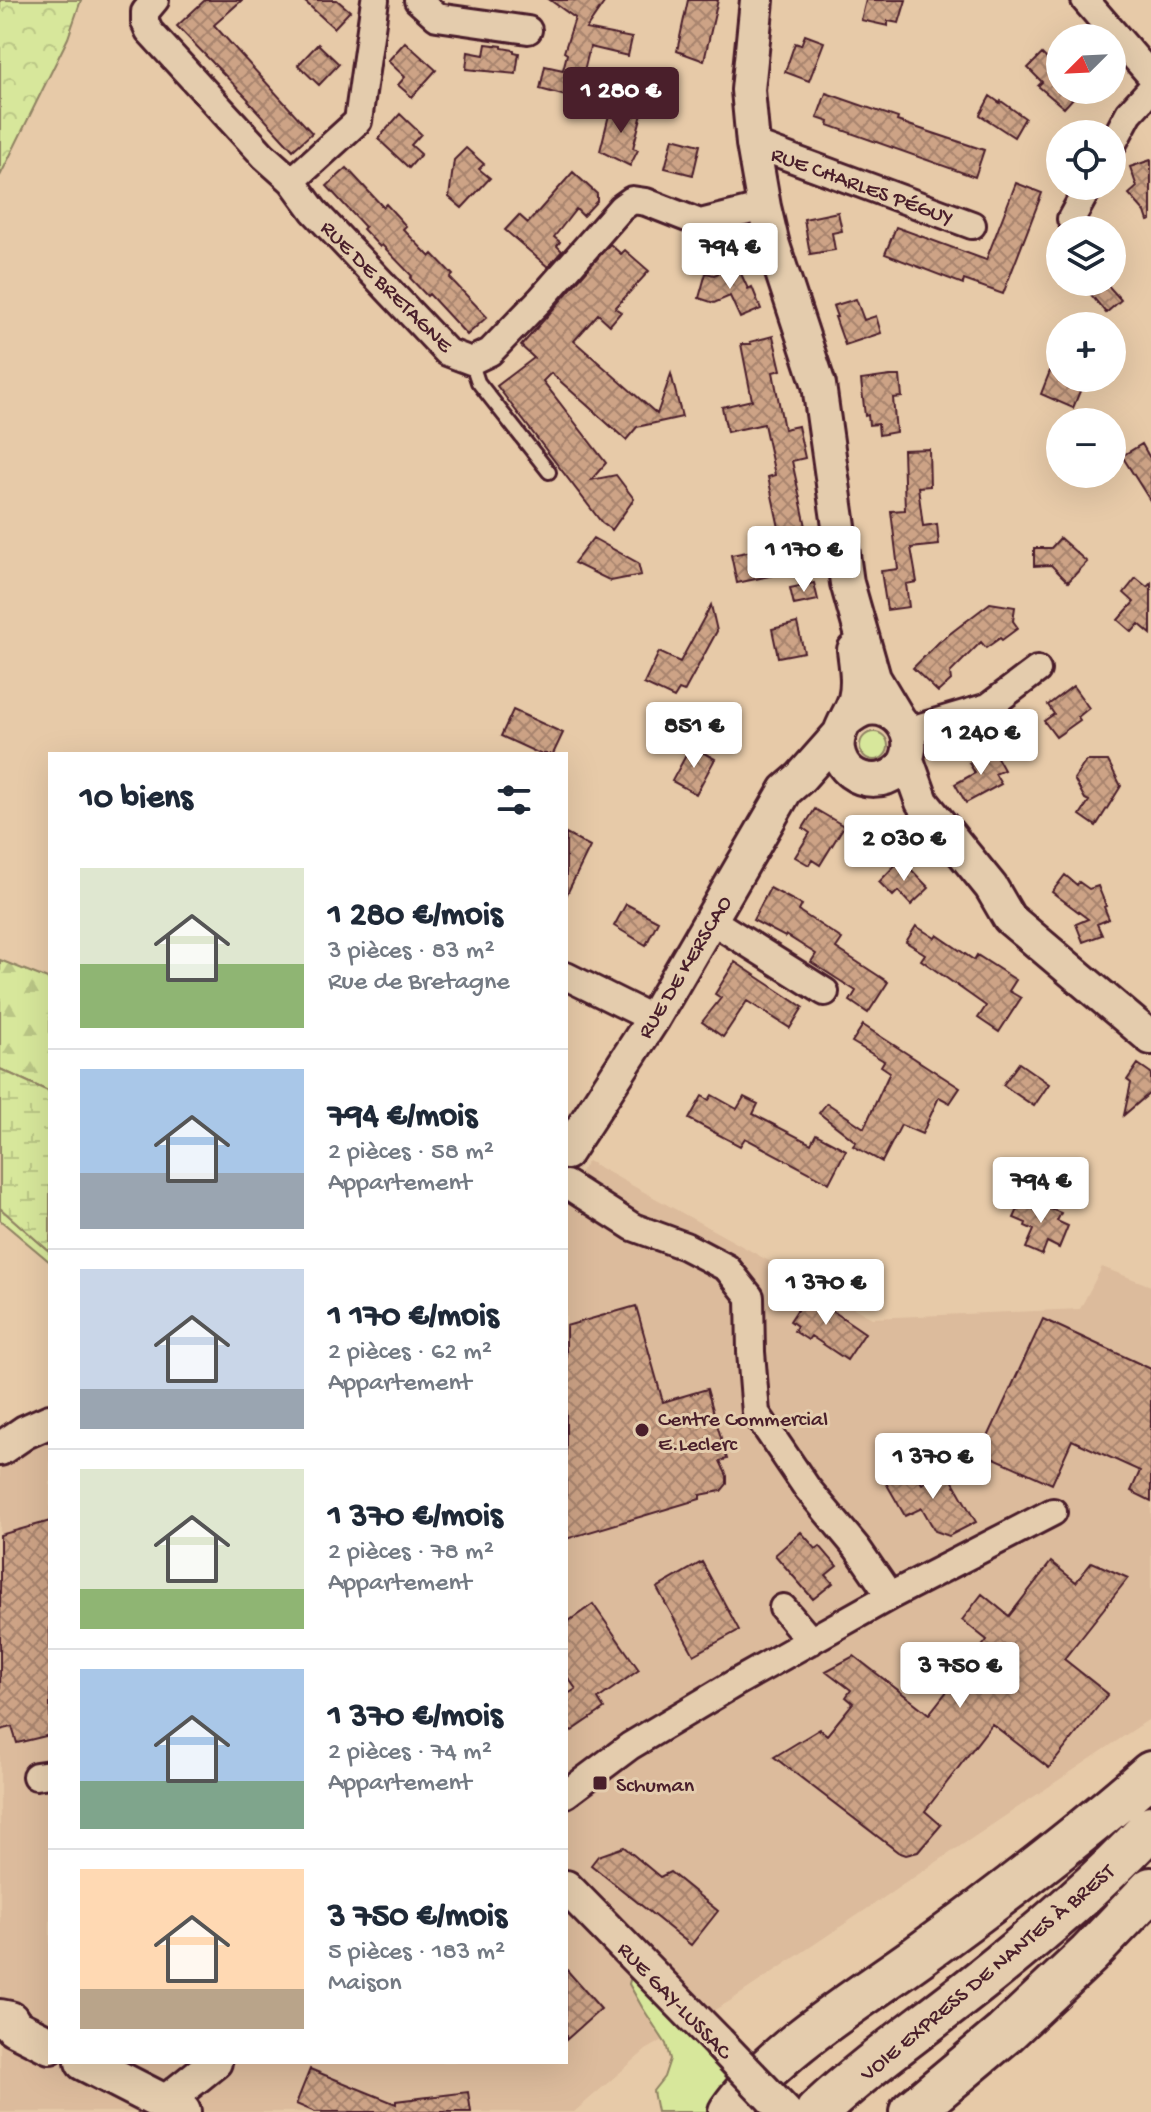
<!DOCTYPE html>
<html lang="fr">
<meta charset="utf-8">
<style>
:root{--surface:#fff;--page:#f2f2f3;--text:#1f2937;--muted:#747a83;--line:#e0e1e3;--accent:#4a1f2b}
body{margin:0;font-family:"Gochi Hand",sans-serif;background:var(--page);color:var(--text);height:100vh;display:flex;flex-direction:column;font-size:30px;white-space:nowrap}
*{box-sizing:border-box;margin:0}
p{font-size:26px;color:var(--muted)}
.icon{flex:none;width:44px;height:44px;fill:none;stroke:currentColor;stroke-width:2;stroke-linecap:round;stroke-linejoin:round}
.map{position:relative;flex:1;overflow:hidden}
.side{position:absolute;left:48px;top:752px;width:520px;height:1312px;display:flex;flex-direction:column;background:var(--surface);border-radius:0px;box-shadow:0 8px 32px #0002}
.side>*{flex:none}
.needle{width:52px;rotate:246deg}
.buttons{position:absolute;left:1046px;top:24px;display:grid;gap:16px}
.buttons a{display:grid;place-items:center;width:80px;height:80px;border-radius:50%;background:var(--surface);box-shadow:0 8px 32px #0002;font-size:40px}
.price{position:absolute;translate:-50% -68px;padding:0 18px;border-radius:8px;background:#fff;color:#222;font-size:26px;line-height:52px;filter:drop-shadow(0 2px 4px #0008)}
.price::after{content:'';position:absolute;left:50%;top:48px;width:24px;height:18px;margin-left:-12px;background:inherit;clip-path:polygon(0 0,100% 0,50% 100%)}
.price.on{background:var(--accent);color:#fff}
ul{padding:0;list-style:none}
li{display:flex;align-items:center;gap:24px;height:200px;padding:0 32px}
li+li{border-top:2px solid var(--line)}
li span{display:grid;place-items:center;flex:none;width:224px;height:160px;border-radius:0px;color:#555}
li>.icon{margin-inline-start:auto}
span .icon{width:96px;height:96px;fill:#fffc;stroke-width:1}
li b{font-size:34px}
h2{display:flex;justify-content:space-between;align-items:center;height:96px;padding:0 32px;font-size:34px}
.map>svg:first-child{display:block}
.built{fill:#dcbb9c}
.green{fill:#d7e79b;stroke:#908363;stroke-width:2}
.forest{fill:url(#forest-firs);stroke:#908363;stroke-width:2}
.wetland{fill:url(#wetland-marsh);stroke:#908363;stroke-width:2}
.park{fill:url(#park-crowns);stroke:#908363;stroke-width:2}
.building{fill:url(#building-cross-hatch);stroke:#4a1f2b;stroke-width:2}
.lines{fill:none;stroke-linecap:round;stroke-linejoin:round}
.service-casing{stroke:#4a1f2b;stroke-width:18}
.minor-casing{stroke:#4a1f2b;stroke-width:32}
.tertiary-casing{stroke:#4a1f2b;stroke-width:38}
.secondary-casing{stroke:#4a1f2b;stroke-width:42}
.trunk-casing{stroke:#4a1f2b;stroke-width:48}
.service{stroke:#e4ccad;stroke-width:12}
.minor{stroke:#e4ccad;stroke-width:26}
.tertiary{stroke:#e4ccad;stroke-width:32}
.secondary{stroke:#e4ccad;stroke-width:36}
.trunk{stroke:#e4ccad;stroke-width:42}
.tertiary-bridge-casing{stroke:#4a1f2b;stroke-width:38;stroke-linecap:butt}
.tertiary-bridge{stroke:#e4ccad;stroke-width:32}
.poi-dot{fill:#4a1f2b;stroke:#e4ccad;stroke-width:3}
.labels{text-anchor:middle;stroke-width:6;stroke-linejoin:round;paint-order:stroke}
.street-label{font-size:22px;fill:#4a1f2b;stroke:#e4ccad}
.poi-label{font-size:22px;fill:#4a1f2b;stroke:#e4ccad;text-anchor:start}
</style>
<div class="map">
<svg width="1151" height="2112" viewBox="0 0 1151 2112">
<defs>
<pattern id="forest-firs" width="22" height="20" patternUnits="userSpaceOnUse" patternTransform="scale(2)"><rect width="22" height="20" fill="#d7e79b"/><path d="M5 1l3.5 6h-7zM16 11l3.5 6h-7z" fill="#bac686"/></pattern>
<pattern id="wetland-marsh" width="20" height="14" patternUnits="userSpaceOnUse" patternTransform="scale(2)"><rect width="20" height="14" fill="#d7e79b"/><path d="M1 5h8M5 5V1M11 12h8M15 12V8" fill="none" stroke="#bac686"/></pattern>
<pattern id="park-crowns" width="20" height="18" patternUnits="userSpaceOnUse" patternTransform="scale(2)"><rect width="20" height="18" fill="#d7e79b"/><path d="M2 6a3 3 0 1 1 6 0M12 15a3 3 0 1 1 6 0" fill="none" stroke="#bac686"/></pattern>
<pattern id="building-cross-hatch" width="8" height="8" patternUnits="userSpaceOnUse" patternTransform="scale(2)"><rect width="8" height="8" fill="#cda386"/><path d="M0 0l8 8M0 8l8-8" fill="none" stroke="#a8846e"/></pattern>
</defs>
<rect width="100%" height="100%" fill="#e7caa8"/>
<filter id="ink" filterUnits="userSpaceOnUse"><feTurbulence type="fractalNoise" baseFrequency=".0125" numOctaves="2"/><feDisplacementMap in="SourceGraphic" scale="16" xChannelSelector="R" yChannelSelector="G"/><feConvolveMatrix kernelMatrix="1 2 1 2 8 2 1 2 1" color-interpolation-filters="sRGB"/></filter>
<g filter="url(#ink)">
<path class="built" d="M588 1161 872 1318 1080 1309 1102 1267 1151 1286V1718L730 2001 646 2050 574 2112H0V1448L50 1435V2062H566V1192Z"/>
<path class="green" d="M860 746a14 14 0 1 1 28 0a14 14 0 1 1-28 0Z
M631 1976 730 2081 707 2112H657L653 2091 664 2077 670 2059 666 2044 642 2007 629 1984Z"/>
<path class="forest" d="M0 960 50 980V1092L0 1069Z
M0 1208 50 1252V1262L0 1220Z"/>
<path class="wetland" d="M0 1069 50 1092V1252L0 1208Z"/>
<path class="park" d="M0 0H81L68 38 0 176Z"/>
<path class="building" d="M205 0H242L214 25 312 133 293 150 248 101 249 100 177 26Z
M303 0H337L350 11 334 28Z
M550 0H606L586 29 632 38 628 56 590 47 577 99 540 89 545 66 563 70 567 54 564 52 575 18Z
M688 0H718L704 61 677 51Z
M866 0H906L899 23 888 21V26L861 20Z
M805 35 824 42 809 81 785 72 795 43 801 45Z
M405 42 436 70 412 97 398 85 405 77 388 61Z
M318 44 339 64 319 85 298 65Z
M486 44 502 46V48L514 50V52L519 53 516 74 466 69 468 52 484 55Z
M1042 54 1056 68 1060 63V90H1069L1075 96 1064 108 1038 86 1042 82 1028 68Z
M826 93 898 118 897 121 984 150 975 177 828 125 829 122 817 118Z
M990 96 1000 103 1001 101 1025 118 1014 137 980 115Z
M611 107 642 114 633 148 638 150 630 166 600 151Z
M400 114 421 134 411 145 421 154 409 168 378 139Z
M673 138 700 145 693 175 665 168Z
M466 148 484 164 479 169 490 178 462 208 449 197 454 160Z
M1151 160V220L1148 221 1145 212 1129 194 1137 187 1130 167Z
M347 168 383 207 386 204 406 226 403 229 430 257 433 254 453 275 450 278 487 317 467 335 429 294 427 296 410 278 412 276 382 245 380 247 363 229 365 227 327 186Z
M573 172 597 194V201L583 216 576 209 554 237 560 242 557 246 562 251 548 267 505 230 519 215 528 223Z
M1016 183 1042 193 1003 294 964 280 963 284 885 254 896 227 986 260Z
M838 212 842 231 832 233 835 250 810 254 804 219Z
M610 244 621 254 625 250 649 271 615 308 621 312 610 325 598 314 574 341 657 414 671 374 682 417 637 427 626 440 551 373 543 381 606 463 591 480 616 475 634 499 612 530 602 523 497 386 534 358 521 346Z
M737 265 748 289 752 287 761 309 740 318 730 296 714 303 699 298 706 273 714 275Z
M1099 282H1105L1121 300 1106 313 1088 291Z
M856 299 864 320 876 316 881 333 845 345 835 317H837L833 306Z
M773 336 781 370 773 372 784 429 798 426 805 458 792 461 807 531 781 537 768 477 775 475 764 424 727 432 722 407 752 400 741 344H751L750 342Z
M1050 371 1060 374V378H1068L1083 384 1073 408 1041 394Z
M890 376H900L902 397 893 398 896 432 879 435 878 424 869 425 868 415 865 416 861 380Z
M1142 444 1151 460V502L1122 456Z
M929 449 930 486 918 487 923 526 937 524 939 545 911 548 917 582 906 584 909 607 887 610 881 571 898 569 891 511 905 510 903 450Z
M593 538 638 563 641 575 611 581 574 563Z
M1060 538 1087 562 1068 582 1051 565 1034 566V548H1051Z
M768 548 774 575 737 583 731 555Z
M1136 578 1147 587 1151 583V634L1139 624 1132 632 1118 620 1134 602 1124 593Z
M814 583 818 600 794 605 790 588Z
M990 603 1015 607 1013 621 1018 628 1002 640 1000 638 986 648 981 642 950 673 951 680 938 692 913 668 939 642Z
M711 605 717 631 684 692 679 690 674 698 644 684 659 652 680 662Z
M797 623 804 652 778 657 772 629Z
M1073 686 1089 708 1078 717 1080 720 1056 737 1044 721 1054 714 1048 705Z
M513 710 563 733 553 754H540L501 736Z
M691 746 715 759 696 794 672 781Z
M993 750 1004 770 995 774 1001 784 966 803 955 784 975 773 969 763Z
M1086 761H1108L1121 786 1096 826 1080 815 1089 801 1085 799 1074 779Z
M815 809 844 826 820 865 812 860 809 865 795 857 810 833 803 828Z
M566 834 590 847 566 896Z
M901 859 929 888 911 905 898 891 893 896 879 882Z
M1065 875 1077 885 1079 882 1089 889 1098 886 1106 906 1104 907 1109 919 1097 924 1102 935 1083 942 1076 924 1088 919 1052 892Z
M770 888 802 905 799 911 842 939 836 948 888 982 868 1013 850 1001 856 991 811 962 816 954 786 935 785 937 753 920Z
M626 904 658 921 646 945 614 926Z
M916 926 935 938 937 935 974 960 977 955 1016 980 1009 991 1021 998 999 1032 978 1018 986 1006 921 960 925 954 906 942Z
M735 962 803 1007 790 1028 747 1001 723 1037 702 1022 721 998 715 994Z
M863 1025 960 1088 950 1103 939 1097 922 1134 901 1125 882 1162 853 1146 856 1142 819 1113 827 1103 864 1128 890 1072 881 1066 884 1061 852 1042Z
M1019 1063 1049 1084 1034 1106 1003 1085Z
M1138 1064 1151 1073V1092L1124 1115 1131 1083 1127 1080Z
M712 1095 737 1109 744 1097 758 1104 753 1114 811 1144 816 1134 846 1150 829 1183 745 1138 740 1146 689 1119 702 1096 709 1100Z
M1023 1198 1061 1213 1057 1221 1068 1226 1059 1248 1047 1242 1042 1255 1026 1248 1034 1230 1025 1226 1026 1223 1014 1218Z
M808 1294 865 1333 847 1360 811 1336 808 1340 794 1331 797 1326 790 1321Z
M636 1306 663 1402 707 1389 727 1459 720 1461 727 1476V1484L721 1491 700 1495V1499L566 1539V1326Z
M1043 1319 1151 1369V1501L1131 1491 1140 1471 1072 1440 1052 1484 981 1452Z
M913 1469 922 1484 947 1471 976 1522 949 1536 935 1531 922 1508 905 1516 886 1483Z
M50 1521V1735L17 1743 12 1727 0 1730V1535Z
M801 1532 816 1549 820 1546 837 1566 826 1575 833 1583 813 1599 775 1555Z
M702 1562 739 1630 694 1655 657 1588Z
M1051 1562 1076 1582 1092 1562 1128 1578 1064 1659 1108 1694 1049 1768 992 1724 925 1811 941 1825 918 1852 906 1855 898 1852 774 1757 820 1729 827 1735 853 1703 846 1697 851 1690 826 1671 854 1656 929 1714 987 1640 962 1620 982 1594 1009 1616Z
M593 1604 639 1670 598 1699 604 1709 566 1735V1695L576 1689 566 1675V1623Z
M624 1847 660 1877 670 1872 718 1911 691 1945 591 1865 598 1856Z
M566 1969 601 2009 566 2040Z
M310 2069 396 2104V2101L468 2092 471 2112H315L296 2104Z"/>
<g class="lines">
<defs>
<path id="service" d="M471 361 478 382 549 472"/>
<path id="minor" d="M155 0 145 12V22L149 31 264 156 292 181 314 211 447 352 471 361 490 352 541 299 621 208 632 200 646 202 700 223 764 207
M418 0 437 17 528 30
M1085 0 1151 76
M753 144 972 225
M1112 145 1129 113 1151 89
M292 181 358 121 375 0
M1071 219 1089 186
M907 731 988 707 1037 670
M711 920 825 992
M566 976 653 1019
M566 1184 633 1227 685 1246 727 1268 750 1297 751 1352 756 1413 807 1488 857 1548 890 1596
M783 1608 811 1641
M36 1776 50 1774
M566 1794 630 1746 737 1682 890 1596 1053 1512"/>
<path id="tertiary" d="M757 0 748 90 753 144 764 207 773 245 819 385 847 583 874 678 898 718
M846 721C852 716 858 711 867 709 890 705 912 725 909 749 904 789 845 791 838 750 835 732 850 716 855 699 859 683 856 666 854 650
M907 760 922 802 991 887 1009 918 1151 1038
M566 1153 653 1019 786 790 800 778 839 734
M0 1449 25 1432 50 1421
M566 1887 718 2042
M164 2103 215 2062"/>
<path id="secondary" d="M0 2018 10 2020 14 2027 50 2045
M84 2062 182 2112"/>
<path id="trunk" d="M730 2112C771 2052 857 2000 917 1957 997 1899 1076 1839 1151 1773
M817 2112C869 2063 928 2023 984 1978 1042 1931 1100 1882 1151 1827
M911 2112 1004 2034 1089 1954 1151 1889"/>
</defs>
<use href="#service" class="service-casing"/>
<use href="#minor" class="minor-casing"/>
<use href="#tertiary" class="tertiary-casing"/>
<use href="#secondary" class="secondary-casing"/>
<use href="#trunk" class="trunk-casing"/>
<use href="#service" class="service"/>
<use href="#minor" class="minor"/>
<use href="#tertiary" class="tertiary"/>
<use href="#secondary" class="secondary"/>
<use href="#trunk" class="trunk"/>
<defs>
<path id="tertiary-bridge" d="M718 2042 785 2112"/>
</defs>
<use href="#tertiary-bridge" class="tertiary-bridge-casing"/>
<use href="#tertiary-bridge" class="tertiary-bridge"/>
</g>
</g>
<g class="poi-dot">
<circle cx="642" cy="1430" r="8"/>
<rect x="592" y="1775" width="16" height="16" rx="4"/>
</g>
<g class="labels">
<g class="street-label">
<text transform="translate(863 184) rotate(20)" y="8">RUE CHARLES PÉGUY</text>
<text transform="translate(388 285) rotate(45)" y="8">RUE DE BRETAGNE</text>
<text transform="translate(683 966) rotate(-59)" y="8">RUE DE KERSCAO</text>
<text transform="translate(986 1971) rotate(-40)" y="8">VOIE EXPRESS DE NANTES À BREST</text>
<text transform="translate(676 1999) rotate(46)" y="8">RUE GAY-LUSSAC</text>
</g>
<g class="poi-label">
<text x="658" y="1425">Centre Commercial<tspan x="658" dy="25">E.Leclerc</tspan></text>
<text x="616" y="1791">Schuman</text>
</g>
</g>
</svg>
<div class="buttons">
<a><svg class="needle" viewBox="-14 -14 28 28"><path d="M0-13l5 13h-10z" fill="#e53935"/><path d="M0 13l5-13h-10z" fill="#747a83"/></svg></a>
<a><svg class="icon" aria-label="locate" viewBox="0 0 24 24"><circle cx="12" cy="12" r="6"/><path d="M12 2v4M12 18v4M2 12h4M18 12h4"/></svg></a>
<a><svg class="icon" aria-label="layers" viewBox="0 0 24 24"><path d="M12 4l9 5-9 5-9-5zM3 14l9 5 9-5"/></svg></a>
<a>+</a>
<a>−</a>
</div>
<b class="price on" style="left:621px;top:135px">1 280 €</b>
<b class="price" style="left:730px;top:291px">794 €</b>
<b class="price" style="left:804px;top:594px">1 170 €</b>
<b class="price" style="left:694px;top:770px">851 €</b>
<b class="price" style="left:981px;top:777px">1 240 €</b>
<b class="price" style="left:904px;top:883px">2 030 €</b>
<b class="price" style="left:1041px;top:1225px">794 €</b>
<b class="price" style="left:826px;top:1327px">1 370 €</b>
<b class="price" style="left:933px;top:1501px">1 370 €</b>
<b class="price" style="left:960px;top:1710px">3 750 €</b>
<section class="side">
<h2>10 biens<svg class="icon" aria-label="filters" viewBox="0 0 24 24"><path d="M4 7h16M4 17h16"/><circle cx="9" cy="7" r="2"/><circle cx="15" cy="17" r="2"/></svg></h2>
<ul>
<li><span style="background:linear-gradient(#dfe7d0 60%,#8fb573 0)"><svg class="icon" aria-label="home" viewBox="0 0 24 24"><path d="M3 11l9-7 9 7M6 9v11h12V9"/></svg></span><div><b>1 280 €/mois</b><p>3 pièces · 83 m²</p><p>Rue de Bretagne</p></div></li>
<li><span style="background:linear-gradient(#a9c7e8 65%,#9aa5b1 0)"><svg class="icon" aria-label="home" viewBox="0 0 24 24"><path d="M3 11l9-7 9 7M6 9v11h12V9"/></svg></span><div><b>794 €/mois</b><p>2 pièces · 58 m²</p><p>Appartement</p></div></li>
<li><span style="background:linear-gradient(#c9d6e8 75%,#9aa5b1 0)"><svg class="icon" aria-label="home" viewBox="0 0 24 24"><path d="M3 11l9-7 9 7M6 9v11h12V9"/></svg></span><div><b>1 170 €/mois</b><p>2 pièces · 62 m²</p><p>Appartement</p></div></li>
<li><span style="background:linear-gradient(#dfe7d0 75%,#8fb573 0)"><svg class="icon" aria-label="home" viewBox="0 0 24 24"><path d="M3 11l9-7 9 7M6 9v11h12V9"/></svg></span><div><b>1 370 €/mois</b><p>2 pièces · 78 m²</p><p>Appartement</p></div></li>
<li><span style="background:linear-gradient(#a9c7e8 70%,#7fa58c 0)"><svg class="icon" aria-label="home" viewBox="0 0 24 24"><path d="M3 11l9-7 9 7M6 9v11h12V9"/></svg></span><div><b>1 370 €/mois</b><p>2 pièces · 74 m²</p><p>Appartement</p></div></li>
<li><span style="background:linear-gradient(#ffd9b3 75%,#b9a48a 0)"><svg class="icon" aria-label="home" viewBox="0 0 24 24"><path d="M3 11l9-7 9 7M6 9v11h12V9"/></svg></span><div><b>3 750 €/mois</b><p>5 pièces · 183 m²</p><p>Maison</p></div></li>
</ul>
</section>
</div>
